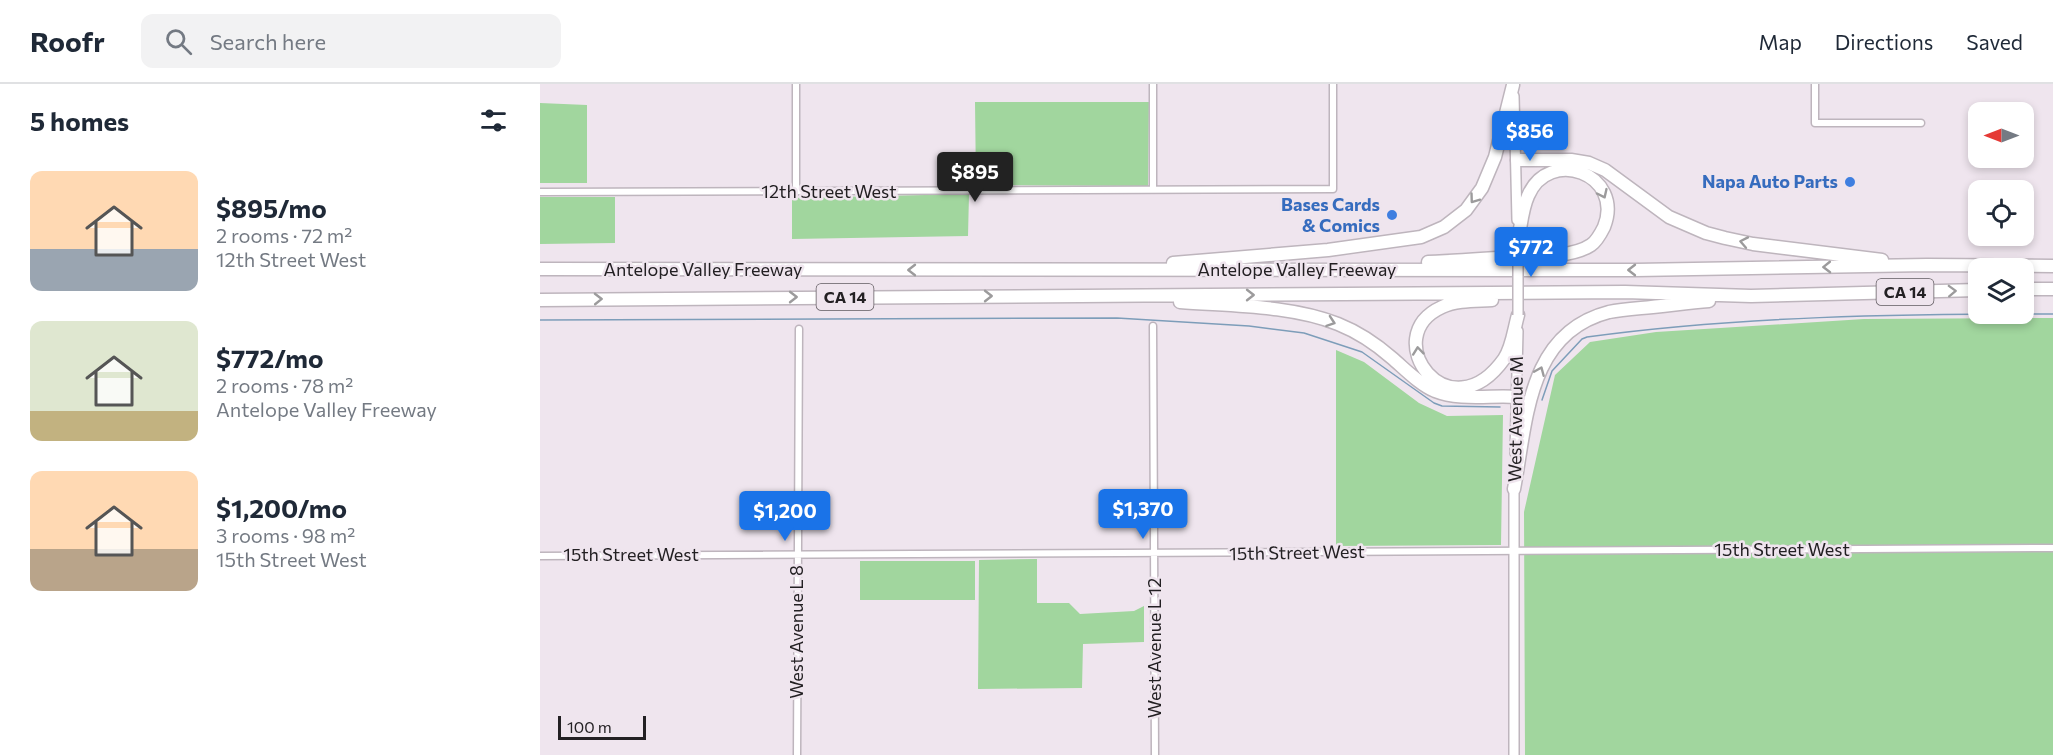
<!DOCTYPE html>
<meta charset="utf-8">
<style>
:root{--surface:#fff;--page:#f2f2f3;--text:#1f2937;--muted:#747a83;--line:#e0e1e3;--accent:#1a73e8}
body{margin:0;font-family:Commissioner,sans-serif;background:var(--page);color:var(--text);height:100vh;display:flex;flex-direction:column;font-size:22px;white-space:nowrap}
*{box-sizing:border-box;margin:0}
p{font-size:20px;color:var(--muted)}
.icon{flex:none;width:33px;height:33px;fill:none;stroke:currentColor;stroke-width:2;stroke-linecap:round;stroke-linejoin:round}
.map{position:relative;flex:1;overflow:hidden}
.panel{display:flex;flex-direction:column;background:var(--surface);width:540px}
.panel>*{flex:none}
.needle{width:39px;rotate:270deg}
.tools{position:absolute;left:1428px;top:18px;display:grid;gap:12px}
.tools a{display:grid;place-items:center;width:66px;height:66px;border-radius:12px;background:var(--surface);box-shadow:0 3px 9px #0003;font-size:30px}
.scale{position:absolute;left:18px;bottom:15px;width:88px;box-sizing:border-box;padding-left:6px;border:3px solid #232023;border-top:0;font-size:16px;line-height:21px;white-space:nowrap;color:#232023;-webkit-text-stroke:4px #efe5ee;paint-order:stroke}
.price{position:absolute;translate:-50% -51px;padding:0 14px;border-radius:6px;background:var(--accent);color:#fff;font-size:20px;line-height:39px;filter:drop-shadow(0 2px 3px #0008)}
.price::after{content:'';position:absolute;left:50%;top:36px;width:18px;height:14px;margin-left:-9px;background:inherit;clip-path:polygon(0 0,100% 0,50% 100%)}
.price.on{background:#222;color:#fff}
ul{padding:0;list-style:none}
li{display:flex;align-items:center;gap:18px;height:150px;padding:0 30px}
li span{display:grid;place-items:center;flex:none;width:168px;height:120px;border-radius:12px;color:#555}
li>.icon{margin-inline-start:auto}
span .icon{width:72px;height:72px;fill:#fffc;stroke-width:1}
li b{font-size:26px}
h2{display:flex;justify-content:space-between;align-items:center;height:72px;padding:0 30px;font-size:26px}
header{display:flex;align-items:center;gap:36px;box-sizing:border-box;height:84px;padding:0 30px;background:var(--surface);border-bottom:2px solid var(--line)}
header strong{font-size:28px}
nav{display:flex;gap:33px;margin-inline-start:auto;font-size:21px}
.search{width:420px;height:54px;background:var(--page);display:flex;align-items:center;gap:15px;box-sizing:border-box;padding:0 21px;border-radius:12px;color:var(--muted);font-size:22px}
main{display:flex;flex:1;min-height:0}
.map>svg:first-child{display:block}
.green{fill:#a1d69e}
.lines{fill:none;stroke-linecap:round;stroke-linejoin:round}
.stream{stroke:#7d9db9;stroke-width:1.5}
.minor-casing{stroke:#beb5bd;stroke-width:9}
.secondary-casing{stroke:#beb5bd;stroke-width:12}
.motorway-casing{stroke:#beb5bd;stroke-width:15}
.minor{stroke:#fff;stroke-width:6}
.secondary{stroke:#fff;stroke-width:9}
.motorway{stroke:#fff;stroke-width:12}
.secondary-bridge-casing{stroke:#beb5bd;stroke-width:12;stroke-linecap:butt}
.secondary-bridge{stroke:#fff;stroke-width:9}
.oneway{stroke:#9c9b9c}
.shop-dot{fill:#3f7fe0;stroke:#efe5ee;stroke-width:2}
.labels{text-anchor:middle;stroke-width:5;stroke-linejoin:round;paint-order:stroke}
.shield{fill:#efe5ee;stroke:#605b60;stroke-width:1.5}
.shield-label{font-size:16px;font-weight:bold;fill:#232023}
.shop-label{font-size:18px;font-weight:bold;fill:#366cbe;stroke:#efe5ee;text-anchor:end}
.street-label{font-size:18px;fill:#232023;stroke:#efe5ee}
</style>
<header>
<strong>Roofr</strong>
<div class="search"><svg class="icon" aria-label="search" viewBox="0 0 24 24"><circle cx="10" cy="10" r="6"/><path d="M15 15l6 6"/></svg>Search here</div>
<nav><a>Map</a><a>Directions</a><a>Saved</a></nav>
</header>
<main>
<section class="panel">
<h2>5 homes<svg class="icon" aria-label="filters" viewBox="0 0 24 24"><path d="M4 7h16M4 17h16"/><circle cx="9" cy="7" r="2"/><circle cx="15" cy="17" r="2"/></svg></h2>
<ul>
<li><span style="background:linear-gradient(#ffd9b3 65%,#9aa5b1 0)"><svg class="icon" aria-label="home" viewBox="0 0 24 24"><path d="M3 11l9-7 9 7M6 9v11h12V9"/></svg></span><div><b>$895/mo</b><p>2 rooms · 72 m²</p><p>12th Street West</p></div></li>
<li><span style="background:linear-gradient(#dfe7d0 75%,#c2b280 0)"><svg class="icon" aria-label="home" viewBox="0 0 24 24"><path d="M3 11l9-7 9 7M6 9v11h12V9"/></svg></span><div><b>$772/mo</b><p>2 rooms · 78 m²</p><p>Antelope Valley Freeway</p></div></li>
<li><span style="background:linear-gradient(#ffd9b3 65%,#b9a48a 0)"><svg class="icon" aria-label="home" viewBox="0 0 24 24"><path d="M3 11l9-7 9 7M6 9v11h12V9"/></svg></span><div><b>$1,200/mo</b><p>3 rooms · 98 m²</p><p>15th Street West</p></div></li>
</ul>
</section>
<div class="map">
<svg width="1513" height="671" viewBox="0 0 1513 671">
<rect width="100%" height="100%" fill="#efe5ee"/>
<path class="green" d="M435 18H609L608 102 436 101Z
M0 19 47 21V99H0Z
M429 110 428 152 252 155V114Z
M0 113H75V159L0 160Z
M1513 234V671H985L984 428 1015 291 1050 258 1116 248 1324 235Z
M796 266 824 278 879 319 907 332 963 331 961 461 796 462Z
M497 475V519H529L540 530 594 527 604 522V558L543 560 542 604 438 605 439 476Z
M320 477H435V516H320Z"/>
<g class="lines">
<path class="stream" d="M0 236 577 234 709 242 764 249 822 268 894 319 902 322 960 323
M1002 316 1012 287 1042 255 1047 253C1201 232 1358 230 1513 230"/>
<defs>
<path id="minor" d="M256 0V108
M613 0V105
M1275 0V39H1381
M0 108 793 105V0
M613 242 615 671
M0 472 1513 464
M257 671 259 245"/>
<path id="secondary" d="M974 12 977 136
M975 369 978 247
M974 671V400"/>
<path id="motorway" d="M977 76H1031L1049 79 1065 86 1129 133 1166 149 1185 154 1213 160 1342 176
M888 178C916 177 943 175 970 173 993 172 1032 174 1051 161 1057 157 1061 149 1064 143 1085 90 1009 62 988 112 982 125 981 142 978 156
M633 179 788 166 881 153 904 143 926 126 942 104 955 73 973 1
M0 185 1096 186 1387 181 1513 182
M1484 205H1513
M0 216 1085 208 1211 212 1438 206
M952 216C936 217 917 216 902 223 836 253 909 352 964 275 972 264 974 245 978 231
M640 218C690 222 751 221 798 240 818 248 836 260 852 274 865 285 879 300 895 307 920 317 951 311 977 313
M974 405C987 337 987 249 1069 228 1079 226 1090 225 1101 224 1124 222 1146 219 1169 217"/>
</defs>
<use href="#minor" class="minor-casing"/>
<use href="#secondary" class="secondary-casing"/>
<use href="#motorway" class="motorway-casing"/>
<use href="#minor" class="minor"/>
<use href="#secondary" class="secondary"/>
<use href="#motorway" class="motorway"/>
<defs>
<path id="secondary-bridge" d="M978 156V231"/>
</defs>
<use href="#secondary-bridge" class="secondary-bridge-casing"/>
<use href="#secondary-bridge" class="secondary-bridge"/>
</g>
<defs><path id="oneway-chevron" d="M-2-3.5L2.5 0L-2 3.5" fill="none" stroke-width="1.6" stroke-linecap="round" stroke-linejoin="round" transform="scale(1.5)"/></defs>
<g class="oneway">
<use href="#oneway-chevron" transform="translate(1063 110) rotate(65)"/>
<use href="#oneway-chevron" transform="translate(934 115) rotate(126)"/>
<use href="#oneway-chevron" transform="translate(1204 158) rotate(-169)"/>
<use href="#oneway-chevron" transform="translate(1287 183) rotate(179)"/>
<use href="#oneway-chevron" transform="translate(372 186) rotate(180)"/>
<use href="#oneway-chevron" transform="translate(1092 186) rotate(180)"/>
<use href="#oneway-chevron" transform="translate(1412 207) rotate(-2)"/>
<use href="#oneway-chevron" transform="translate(710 211)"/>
<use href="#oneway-chevron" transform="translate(448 212)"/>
<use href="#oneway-chevron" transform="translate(253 213)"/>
<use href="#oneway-chevron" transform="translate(58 215) rotate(-1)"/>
<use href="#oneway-chevron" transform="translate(791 238) rotate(19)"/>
<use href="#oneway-chevron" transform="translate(878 267) rotate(-96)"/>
<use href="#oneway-chevron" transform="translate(1000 287) rotate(-67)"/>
</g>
<g class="shop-dot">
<circle cx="1310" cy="98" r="6"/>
<circle cx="852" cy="131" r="6"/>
</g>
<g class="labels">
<g class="shield">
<rect x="1336.5" y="195" width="57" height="26" rx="4.5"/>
<rect x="276.5" y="200" width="57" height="26" rx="4.5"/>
</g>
<g class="shield-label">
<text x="1365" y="214">CA 14</text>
<text x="305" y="219">CA 14</text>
</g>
<g class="shop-label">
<text x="1298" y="104">Napa Auto Parts</text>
<text x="840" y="127">Bases Cards<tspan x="840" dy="21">&amp; Comics</tspan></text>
</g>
<g class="street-label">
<text x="289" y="114">12th Street West</text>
<text x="163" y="192">Antelope Valley Freeway</text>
<text x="757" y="192">Antelope Valley Freeway</text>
<text transform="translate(976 335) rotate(-89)" y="6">West Avenue M</text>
<text x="1242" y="472">15th Street West</text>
<text transform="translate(757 469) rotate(-1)" y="6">15th Street West</text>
<text x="91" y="477">15th Street West</text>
<text transform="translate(257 548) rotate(-90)" y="6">West Avenue L 8</text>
<text transform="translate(615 564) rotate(-90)" y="6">West Avenue L 12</text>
</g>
</g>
</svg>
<div class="tools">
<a><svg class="needle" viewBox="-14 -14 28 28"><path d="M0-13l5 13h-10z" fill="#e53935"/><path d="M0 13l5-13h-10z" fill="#747a83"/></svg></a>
<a><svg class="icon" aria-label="locate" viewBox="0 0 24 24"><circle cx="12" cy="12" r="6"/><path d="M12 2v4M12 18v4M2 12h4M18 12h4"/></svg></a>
<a><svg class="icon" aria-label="layers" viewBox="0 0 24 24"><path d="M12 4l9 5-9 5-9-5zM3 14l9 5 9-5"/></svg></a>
</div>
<div class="scale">100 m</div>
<b class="price" style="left:990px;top:78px">$856</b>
<b class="price on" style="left:435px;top:119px">$895</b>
<b class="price" style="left:991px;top:194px">$772</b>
<b class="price" style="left:603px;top:456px">$1,370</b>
<b class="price" style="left:245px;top:458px">$1,200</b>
</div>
</main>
